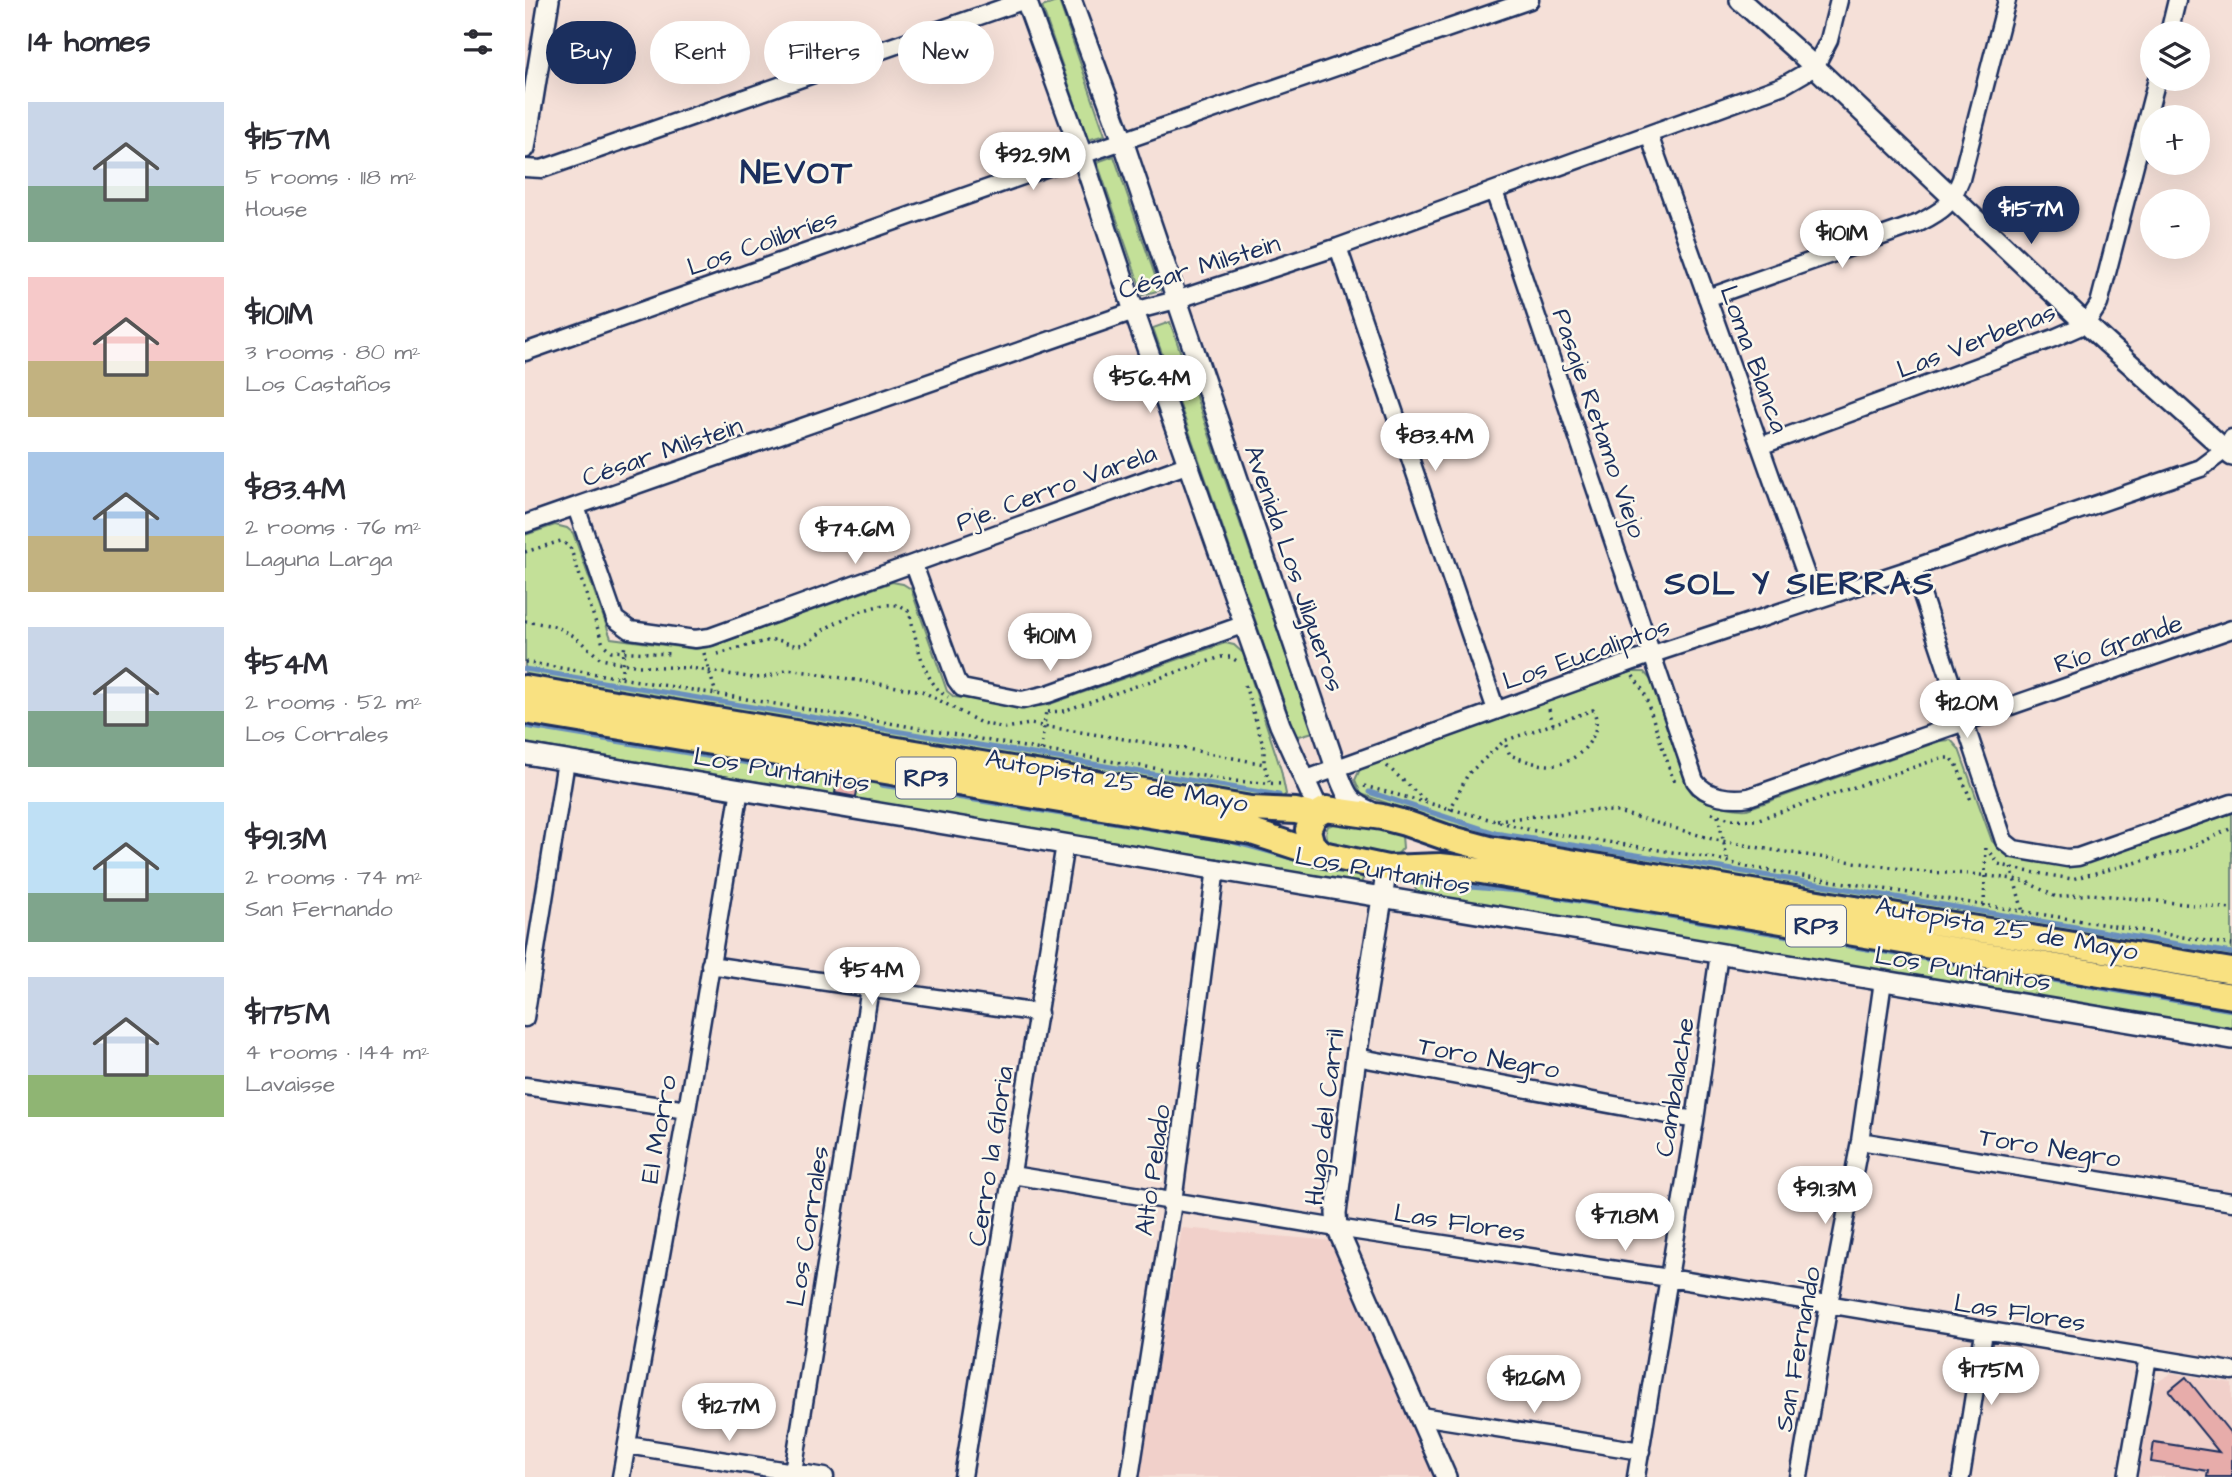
<!DOCTYPE html>
<meta charset="utf-8">
<style>
:root{--surface:#fff;--page:#f7f7f7;--text:#2b2b33;--muted:#7c7c81;--accent:#1b2f5e}
body{margin:0;font-family:"Architects Daughter",sans-serif;background:var(--page);color:var(--text);height:100vh;display:flex;flex-direction:column;font-size:26px;white-space:nowrap}
*{box-sizing:border-box;margin:0}
p{font-size:23px;color:var(--muted)}
.icon{flex:none;width:38px;height:38px;fill:none;stroke:currentColor;stroke-width:2;stroke-linecap:round;stroke-linejoin:round}
.map{position:relative;flex:1;overflow:hidden}
.sheet{display:flex;flex-direction:column;background:var(--surface);width:525px}
.sheet>*{flex:none}
.top-card{position:absolute;left:21px;top:21px;width:665px;height:63px;display:flex;gap:14px}
.buttons{position:absolute;left:1615px;top:21px;display:grid;gap:14px}
.buttons a{display:grid;place-items:center;width:70px;height:70px;border-radius:50%;background:var(--surface);box-shadow:0 7px 28px #0002;font-size:35px}
.price{position:absolute;translate:-50% -60px;padding:0 16px;border-radius:24px;background:#fff;color:#222;font-size:23px;line-height:46px;filter:drop-shadow(0 2px 4px #0008)}
.price::after{content:'';position:absolute;left:50%;top:42px;width:21px;height:16px;margin-left:-10px;background:inherit;clip-path:polygon(0 0,100% 0,50% 100%)}
.price.active{background:var(--accent);color:#fff}
ul{padding:0;list-style:none}
li{display:flex;align-items:center;gap:21px;height:175px;padding:0 28px}
li span{display:grid;place-items:center;flex:none;width:196px;height:140px;border-radius:0px;color:#555}
li>.icon{margin-inline-start:auto}
span .icon{width:84px;height:84px;fill:#fffc;stroke-width:1}
li b{font-size:30px}
h2{display:flex;justify-content:space-between;align-items:center;height:84px;padding:0 28px;font-size:30px}
.pill{padding:0 24px;border-radius:32px;background:var(--surface);box-shadow:0 7px 28px #0002;font-size:24px;line-height:63px}
.pill.active{background:var(--accent);color:#fff}
main{display:flex;flex:1;min-height:0}
.map>svg:first-child{display:block}
.built{fill:#f1d0ca}
.green{fill:#c3e098;stroke:#6f887b;stroke-width:2}
.lines{fill:none;stroke-linecap:round;stroke-linejoin:round}
.stream{stroke:#6b90bd;stroke-width:5}
.building{fill:#e7acaa;stroke:#1b2f5e;stroke-width:2}
.minor-casing{stroke:#1b2f5e;stroke-width:21}
.tertiary-casing{stroke:#1b2f5e;stroke-width:24}
.primary-casing{stroke:#1b2f5e;stroke-width:30}
.path{stroke:#1b2f5e;stroke-width:3.5;stroke-dasharray:2 5;stroke-linecap:butt}
.minor{stroke:#fbf7ec;stroke-width:16}
.tertiary{stroke:#fbf7ec;stroke-width:19}
.primary{stroke:#f9e181;stroke-width:24}
.labels{text-anchor:middle;stroke-width:5;stroke-linejoin:round;paint-order:stroke}
.shield{fill:#fbf7ec;stroke:#5e6b89;stroke-width:2}
.shield-label{font-size:24px;font-weight:bold;fill:#1b2f5e}
.street-label{font-size:26px;fill:#1b2f5e;stroke:#fbf7ec}
.district-label{font-size:33px;font-weight:bold;letter-spacing:2px;fill:#1b2f5e;stroke:#fbf7ec}
</style>
<main>
<section class="sheet">
<h2>14 homes<svg class="icon" aria-label="filters" viewBox="0 0 24 24"><path d="M4 7h16M4 17h16"/><circle cx="9" cy="7" r="2"/><circle cx="15" cy="17" r="2"/></svg></h2>
<ul>
<li><span style="background:linear-gradient(#c9d6e8 60%,#7fa58c 0)"><svg class="icon" aria-label="home" viewBox="0 0 24 24"><path d="M3 11l9-7 9 7M6 9v11h12V9"/></svg></span><div><b>$157M</b><p>5 rooms · 118 m²</p><p>House</p></div></li>
<li><span style="background:linear-gradient(#f6c9c9 60%,#c2b280 0)"><svg class="icon" aria-label="home" viewBox="0 0 24 24"><path d="M3 11l9-7 9 7M6 9v11h12V9"/></svg></span><div><b>$101M</b><p>3 rooms · 80 m²</p><p>Los Castaños</p></div></li>
<li><span style="background:linear-gradient(#a9c7e8 60%,#c2b280 0)"><svg class="icon" aria-label="home" viewBox="0 0 24 24"><path d="M3 11l9-7 9 7M6 9v11h12V9"/></svg></span><div><b>$83.4M</b><p>2 rooms · 76 m²</p><p>Laguna Larga</p></div></li>
<li><span style="background:linear-gradient(#c9d6e8 60%,#7fa58c 0)"><svg class="icon" aria-label="home" viewBox="0 0 24 24"><path d="M3 11l9-7 9 7M6 9v11h12V9"/></svg></span><div><b>$54M</b><p>2 rooms · 52 m²</p><p>Los Corrales</p></div></li>
<li><span style="background:linear-gradient(#bfe0f5 65%,#7fa58c 0)"><svg class="icon" aria-label="home" viewBox="0 0 24 24"><path d="M3 11l9-7 9 7M6 9v11h12V9"/></svg></span><div><b>$91.3M</b><p>2 rooms · 74 m²</p><p>San Fernando</p></div></li>
<li><span style="background:linear-gradient(#c9d6e8 70%,#8fb573 0)"><svg class="icon" aria-label="home" viewBox="0 0 24 24"><path d="M3 11l9-7 9 7M6 9v11h12V9"/></svg></span><div><b>$175M</b><p>4 rooms · 144 m²</p><p>Lavaisse</p></div></li>
</ul>
</section>
<div class="map">
<svg width="1707" height="1477" viewBox="0 0 1707 1477">
<rect width="100%" height="100%" fill="#f5e0d8"/>
<filter id="ink" filterUnits="userSpaceOnUse"><feTurbulence type="fractalNoise" baseFrequency=".0143" numOctaves="2"/><feDisplacementMap in="SourceGraphic" scale="14" xChannelSelector="R" yChannelSelector="G"/><feConvolveMatrix kernelMatrix="1 2 1 2 8 2 1 2 1" color-interpolation-filters="sRGB"/></filter>
<g filter="url(#ink)">
<path class="built" d="M657 1228 809 1241 915 1477H613Z
M1647 1373 1707 1383V1477H1613L1629 1384Z"/>
<path class="green" d="M534 1 580 135 563 140 517 7Z
M589 156 635 290 618 295 572 162Z
M645 322 788 732 771 737 628 328Z
M30 525 42 528 48 533 86 638 170 649 185 647 367 582 378 584 386 589 422 691 429 697 512 706 522 705 700 643 709 645 718 653 756 770 761 794 756 800 748 801 0 676V535Z
M1106 672H1119L1127 681 1161 783C1163 786 1164 790 1167 793 1175 803 1209 810 1222 809L1415 741 1426 740 1434 749 1467 841 1478 851 1488 855 1552 866 1707 813V960L1181 872 955 836 836 794 830 780 836 767Z
M0 721 697 834 836 875 838 879 836 883 828 885 306 798 253 785 0 743Z
M815 822 871 831 877 835 878 848 870 857H864L805 844C801 838 800 832 803 826Z
M923 875 1707 1005V1030L899 894C893 892 889 890 889 882L893 879Z"/>
<g class="lines">
<path class="stream" d="M0 669 754 795
M0 726 301 776
M356 785 705 841 814 871
M844 792 970 833 1196 868 1707 953
M896 883 994 891 1707 1010"/>
</g>
<path class="building" d="M312 781 333 785 331 797 310 793Z
M1661 1377 1707 1435V1477H1682L1683 1471 1626 1462 1629 1442 1694 1452 1644 1391Z"/>
<g class="lines">
<defs>
<path id="minor" d="M1644 33 1652 0
M1124 135 1290 600
M0 168 17 169 500 0
M969 191 1170 781C1181 797 1206 800 1224 797L1707 629
M813 247 971 710
M1182 298 1394 223C1419 210 1425 206 1436 179L1482 0
M0 352 557 155 1005 0
M1235 446 1529 338 1561 324 1574 304 1632 79
M51 507 90 619 105 630 170 639 185 637 664 464
M0 524 609 311 651 300 813 247 1259 85 1290 67 1304 40 1314 0
M389 565 431 680 437 688 497 700 523 694 720 624
M1388 568 1479 841 1489 849 1542 858 1553 857 1707 803
M779 780 1128 654 1388 568 1676 468 1700 450 1707 438
M185 965 514 1013
M0 1018 41 761
M831 1057 1170 1120
M0 1086 162 1110
M1335 1141 1707 1202
M487 1175 812 1228 1144 1278 1707 1371
M896 1416 1116 1451
M102 1445 300 1477
M268 1472 345 988
M96 1477 162 1110 215 789
M438 1477 540 844
M605 1477 648 1202 691 868
M1111 1477 1170 1120 1194 954
M1274 1477 1304 1304 1335 1141 1358 981
M1436 1477 1459 1332
M1602 1477 1623 1357"/>
<path id="tertiary" d="M501 0 557 155 609 311 755 725 794 811
M546 0 598 141 811 768C821 793 821 801 846 812
M1215 0 1290 67 1561 324 1707 456
M0 148 24 0
M0 754 1707 1039
M862 868 831 1057 811 1213 812 1228 921 1477"/>
<path id="primary" d="M0 688 726 809 771 811 789 816
M0 711 727 832 788 852 862 868 915 866 944 869 1707 996
M800 855 787 845 783 830 789 816 801 809 857 817 880 823 920 837 965 849 1707 971"/>
</defs>
<use href="#minor" class="minor-casing"/>
<use href="#tertiary" class="tertiary-casing"/>
<use href="#primary" class="primary-casing"/>
<path class="path" d="M0 552 36 541 45 547 78 644 86 651 147 654
M0 621 30 626 49 636 76 659 114 666 165 668 229 678 242 677 263 669 397 691 456 723 480 728 505 724 662 749 739 764 745 783
M179 653 191 694
M193 654C204 651 243 639 251 640 261 641 267 648 278 644 286 642 293 634 300 629 319 618 368 592 384 612 392 639 397 683 423 697
M0 662 376 725 516 750 709 781 756 784
M1108 676 1119 692 1148 779 1153 785
M96 677 100 643
M720 685 739 748V764
M1024 709 1028 724
M523 712 538 711 696 657H705L712 661
M516 750 521 711
M862 766 903 803
M839 786 1005 830 1192 859 1222 867 1707 945
M925 810 943 774 979 741 1068 710C1081 733 1052 764 1028 765 1014 766 998 760 985 755L979 741
M1187 813 1205 819 1231 820 1416 758H1426L1431 763 1447 803
M1193 816 1203 862
M972 820 1072 810 1093 812 1191 840 1253 851 1398 872 1446 874 1489 879 1502 882 1531 897 1566 894 1707 909
M1466 853 1473 864 1500 871 1547 879 1660 850 1707 828
M1486 867 1498 912
M1459 906 1461 844"/>
<use href="#minor" class="minor"/>
<use href="#tertiary" class="tertiary"/>
<use href="#primary" class="primary"/>
</g>
</g>
<g class="labels">
<g class="shield">
<rect x="371" y="757.5" width="60" height="41" rx="5"/>
<rect x="1261" y="905.5" width="60" height="41" rx="5"/>
</g>
<g class="shield-label">
<text x="401" y="786">RP3</text>
<text x="1291" y="934">RP3</text>
</g>
<g class="street-label">
<text transform="translate(237 242) rotate(-19)" y="9">Los Colibríes</text>
<text transform="translate(674 266) rotate(-17)" y="9">César Milstein</text>
<text transform="translate(1451 340) rotate(-21)" y="9">Las Verbenas</text>
<text transform="translate(1230 359) rotate(70)" y="9">Loma Blanca</text>
<text transform="translate(1075 423) rotate(71)" y="9">Pasaje Retamo Viejo</text>
<text transform="translate(137 451) rotate(-19)" y="9">César Milstein</text>
<text transform="translate(531 487) rotate(-20)" y="9">Pje. Cerro Varela</text>
<text transform="translate(770 568) rotate(71)" y="9">Avenida Los Jilgueros</text>
<text transform="translate(1593 643) rotate(-19)" y="9">Río Grande</text>
<text transform="translate(1061 653) rotate(-19)" y="9">Los Eucaliptos</text>
<text transform="translate(257 769) rotate(9)" y="9">Los Puntanitos</text>
<text transform="translate(592 780) rotate(10)" y="9">Autopista 25 de Mayo</text>
<text transform="translate(858 870) rotate(10)" y="9">Los Puntanitos</text>
<text transform="translate(1482 928) rotate(10)" y="9">Autopista 25 de Mayo</text>
<text transform="translate(1438 968) rotate(9)" y="9">Los Puntanitos</text>
<text transform="translate(964 1057) rotate(10)" y="9">Toro Negro</text>
<text transform="translate(1149 1087) rotate(-81)" y="9">Cambalache</text>
<text transform="translate(799 1117) rotate(-83)" y="9">Hugo del Carril</text>
<text transform="translate(133 1129) rotate(-80)" y="9">El Morro</text>
<text transform="translate(1525 1147) rotate(9)" y="9">Toro Negro</text>
<text transform="translate(465 1156) rotate(-81)" y="9">Cerro la Gloria</text>
<text transform="translate(627 1170) rotate(-82)" y="9">Alto Pelado</text>
<text transform="translate(935 1222) rotate(9)" y="9">Las Flores</text>
<text transform="translate(282 1226) rotate(-81)" y="9">Los Corrales</text>
<text transform="translate(1495 1312) rotate(9)" y="9">Las Flores</text>
<text transform="translate(1272 1349) rotate(-80)" y="9">San Fernando</text>
</g>
<g class="district-label">
<text x="272" y="183">NEVOT</text>
<text x="1275" y="594">SOL Y SIERRAS</text>
</g>
</g>
</svg>
<div class="buttons">
<a><svg class="icon" aria-label="layers" viewBox="0 0 24 24"><path d="M12 4l9 5-9 5-9-5zM3 14l9 5 9-5"/></svg></a>
<a>+</a>
<a>−</a>
</div>
<b class="price" style="left:508px;top:192px">$92.9M</b>
<b class="price active" style="left:1506px;top:246px">$157M</b>
<b class="price" style="left:1317px;top:270px">$101M</b>
<b class="price" style="left:625px;top:415px">$56.4M</b>
<b class="price" style="left:910px;top:473px">$83.4M</b>
<b class="price" style="left:330px;top:566px">$74.6M</b>
<b class="price" style="left:525px;top:673px">$101M</b>
<b class="price" style="left:1442px;top:740px">$120M</b>
<b class="price" style="left:347px;top:1007px">$54M</b>
<b class="price" style="left:1300px;top:1226px">$91.3M</b>
<b class="price" style="left:1100px;top:1253px">$71.8M</b>
<b class="price" style="left:1466px;top:1407px">$175M</b>
<b class="price" style="left:1009px;top:1415px">$126M</b>
<b class="price" style="left:204px;top:1443px">$127M</b>
<div class="top-card">
<a class="pill active">Buy</a>
<a class="pill">Rent</a>
<a class="pill">Filters</a>
<a class="pill">New</a>
</div>
</div>
</main>
